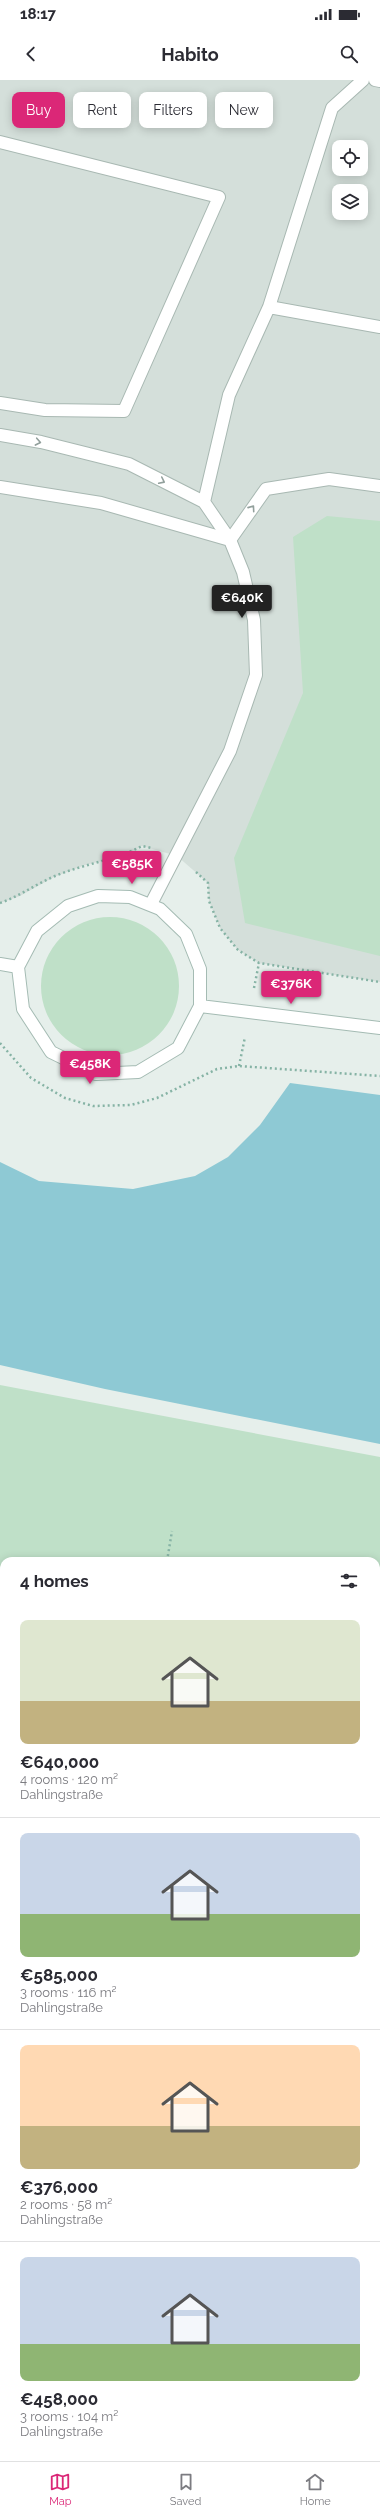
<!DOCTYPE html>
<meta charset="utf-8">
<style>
:root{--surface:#fff;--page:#f2f2f3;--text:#2b2b33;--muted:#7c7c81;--line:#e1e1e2;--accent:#db2777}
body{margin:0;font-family:Raleway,sans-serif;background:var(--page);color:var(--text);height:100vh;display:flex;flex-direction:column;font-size:15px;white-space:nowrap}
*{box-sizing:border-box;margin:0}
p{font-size:13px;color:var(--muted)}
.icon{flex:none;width:22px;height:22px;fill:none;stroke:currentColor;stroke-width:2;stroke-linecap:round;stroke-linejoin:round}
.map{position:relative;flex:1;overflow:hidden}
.side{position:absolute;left:0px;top:1477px;width:380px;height:904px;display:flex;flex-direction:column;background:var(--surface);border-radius:12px 12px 0 0;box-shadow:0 2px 10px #0003}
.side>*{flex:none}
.banner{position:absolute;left:12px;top:12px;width:356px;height:36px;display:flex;gap:8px}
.fabs{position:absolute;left:332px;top:60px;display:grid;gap:8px}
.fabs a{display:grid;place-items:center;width:36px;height:36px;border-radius:8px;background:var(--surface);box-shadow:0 2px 10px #0003;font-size:20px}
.price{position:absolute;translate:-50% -34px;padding:0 9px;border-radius:4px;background:var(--accent);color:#fff;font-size:13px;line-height:26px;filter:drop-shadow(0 1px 2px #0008)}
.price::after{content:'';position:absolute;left:50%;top:24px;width:12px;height:9px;margin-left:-6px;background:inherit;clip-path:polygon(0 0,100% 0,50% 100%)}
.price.selected{background:#222;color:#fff}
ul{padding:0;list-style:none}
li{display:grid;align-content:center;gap:8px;height:212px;padding:0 20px}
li+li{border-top:1px solid var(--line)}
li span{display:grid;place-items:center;height:124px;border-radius:8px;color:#555}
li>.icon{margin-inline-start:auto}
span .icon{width:72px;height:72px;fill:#fffc;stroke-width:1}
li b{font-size:17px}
h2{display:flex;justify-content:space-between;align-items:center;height:48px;padding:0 20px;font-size:17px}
.tag{padding:0 14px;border-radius:8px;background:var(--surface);box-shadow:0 2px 10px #0003;font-size:14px;line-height:36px}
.tag.selected{background:var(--accent);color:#fff}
.status{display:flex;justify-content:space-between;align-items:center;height:28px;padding:0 20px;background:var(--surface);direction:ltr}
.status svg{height:11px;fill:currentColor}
header{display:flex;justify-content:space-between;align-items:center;height:52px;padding:0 20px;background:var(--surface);font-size:18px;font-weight:700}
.menu{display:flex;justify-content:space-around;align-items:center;height:56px;border-top:1px solid var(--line);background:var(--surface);font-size:11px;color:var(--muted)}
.menu a{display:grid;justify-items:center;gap:2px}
.menu .selected{color:var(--accent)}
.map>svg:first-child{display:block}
.built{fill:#d4dfda;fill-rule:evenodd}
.green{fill:#bfe0c8}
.water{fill:#8ec9d4}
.building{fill:#bbcac4;stroke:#b8c9c2}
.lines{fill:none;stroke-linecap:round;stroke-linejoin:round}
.lane-casing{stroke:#a8b8b2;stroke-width:14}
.street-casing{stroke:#a8b8b2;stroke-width:14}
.secondary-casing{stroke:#a4bbb3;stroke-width:14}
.path{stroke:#86b3a5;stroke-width:2.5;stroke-dasharray:2 3;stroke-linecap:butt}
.lane{stroke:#fff;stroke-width:12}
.street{stroke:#fff;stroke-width:12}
.secondary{stroke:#fff;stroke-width:12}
.oneway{stroke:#92a09c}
</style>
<div class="status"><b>18:17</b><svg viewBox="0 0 49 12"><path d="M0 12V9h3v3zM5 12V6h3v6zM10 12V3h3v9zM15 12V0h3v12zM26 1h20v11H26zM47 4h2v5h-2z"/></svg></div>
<header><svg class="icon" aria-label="back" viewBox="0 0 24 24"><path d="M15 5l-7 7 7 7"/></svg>Habito<svg class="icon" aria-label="search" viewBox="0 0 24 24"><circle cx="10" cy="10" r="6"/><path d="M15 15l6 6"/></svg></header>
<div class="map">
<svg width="380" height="2381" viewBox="0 0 380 2381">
<rect width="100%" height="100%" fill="#e6efeb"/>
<path class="built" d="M0 0H380V902L259 883 238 870 220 848 209 821 208 803 177 776 142 766 123 776 85 785 54 797 20 816 0 823ZM339 67H361V89H339ZM339 111H361V133H339Z"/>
<path class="green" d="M327 436 380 441V876L245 843 234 778 303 613 293 457Z
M41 906a69 69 0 1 1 138 0a69 69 0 1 1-138 0Z
M0 1305 380 1377V1678L376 1677V1481H4V1647H0Z"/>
<path class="water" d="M290 1003 380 1015V1364L105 1309 0 1285V1082L39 1101 133 1109 195 1096 228 1077 260 1045Z"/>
<path class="building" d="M0 1984 4 1985V2059L0 2058Z
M376 1986 380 1987V2025H376Z
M376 2156 380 2158V2211L376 2208Z
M376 2297 380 2299 376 2309Z
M283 2377H338L336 2381H281Z"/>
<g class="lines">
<defs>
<path id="lane" d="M375 0 380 1
M0 62 219 117 124 331 45 330 0 323
M269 227 380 247
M0 355 41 362 129 384 204 422 230 460 266 409 329 399 380 406
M204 422 229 315 269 227 332 28 363 0
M0 1966 4 1967"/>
<path id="street" d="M0 407 101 423 230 460 243 492 254 540 256 595 230 671 151 824
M0 1694H4
M376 1731H380"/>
<path id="secondary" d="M98 816 130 817 160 829 186 854 200 889V926L178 968 138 992 96 994 51 972 23 929 18 887 37 851 68 826Z
M0 884 18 887
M200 926 380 948"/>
</defs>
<use href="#lane" class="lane-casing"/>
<use href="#street" class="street-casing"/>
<use href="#secondary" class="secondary-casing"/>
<path class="path" d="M196 792 208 803 209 821 220 848 238 870 259 883 380 902
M0 823C20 816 36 804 55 796 84 784 115 780 142 766L152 768
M254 908 259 883
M0 963 31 998 65 1018 93 1026 131 1025 157 1018 217 989 239 986 380 996
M239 986 245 957
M167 1481 172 1451
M376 2039 380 2040"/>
<use href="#lane" class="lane"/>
<use href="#street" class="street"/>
<use href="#secondary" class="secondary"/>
</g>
<defs><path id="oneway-chevron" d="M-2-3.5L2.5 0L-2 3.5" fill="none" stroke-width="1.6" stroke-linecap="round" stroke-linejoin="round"/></defs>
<g class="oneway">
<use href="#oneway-chevron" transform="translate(38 362) rotate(11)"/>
<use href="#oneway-chevron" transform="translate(162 401) rotate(26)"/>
<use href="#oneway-chevron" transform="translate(252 428) rotate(-55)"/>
</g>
</svg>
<div class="fabs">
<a><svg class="icon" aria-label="locate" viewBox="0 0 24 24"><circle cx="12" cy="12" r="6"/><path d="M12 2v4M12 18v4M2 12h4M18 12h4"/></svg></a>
<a><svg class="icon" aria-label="layers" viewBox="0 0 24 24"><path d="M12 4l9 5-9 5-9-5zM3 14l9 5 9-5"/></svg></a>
</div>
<b class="price selected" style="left:242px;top:539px">€640K</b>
<b class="price" style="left:132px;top:805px">€585K</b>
<b class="price" style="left:291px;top:925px">€376K</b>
<b class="price" style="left:90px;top:1005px">€458K</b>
<div class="banner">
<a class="tag selected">Buy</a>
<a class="tag">Rent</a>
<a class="tag">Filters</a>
<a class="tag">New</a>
</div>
<section class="side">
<h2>4 homes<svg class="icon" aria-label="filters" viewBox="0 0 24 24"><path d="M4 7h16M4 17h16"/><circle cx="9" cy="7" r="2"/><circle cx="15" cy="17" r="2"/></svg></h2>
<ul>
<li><span style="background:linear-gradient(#dfe7d0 65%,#c2b280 0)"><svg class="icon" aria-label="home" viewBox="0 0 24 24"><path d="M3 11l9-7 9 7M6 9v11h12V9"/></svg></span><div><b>€640,000</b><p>4 rooms · 120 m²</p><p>Dahlingstraße</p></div></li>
<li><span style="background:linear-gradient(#c9d6e8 65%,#8fb573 0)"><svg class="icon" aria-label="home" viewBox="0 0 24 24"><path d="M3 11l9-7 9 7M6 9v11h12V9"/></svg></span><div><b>€585,000</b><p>3 rooms · 116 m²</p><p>Dahlingstraße</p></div></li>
<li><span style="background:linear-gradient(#ffd9b3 65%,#c2b280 0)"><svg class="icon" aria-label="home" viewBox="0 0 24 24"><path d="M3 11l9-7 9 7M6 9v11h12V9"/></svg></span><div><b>€376,000</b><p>2 rooms · 58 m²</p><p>Dahlingstraße</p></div></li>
<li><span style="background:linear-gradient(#c9d6e8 70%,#8fb573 0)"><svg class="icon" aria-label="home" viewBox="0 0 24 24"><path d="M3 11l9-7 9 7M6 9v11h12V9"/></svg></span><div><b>€458,000</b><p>3 rooms · 104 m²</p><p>Dahlingstraße</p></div></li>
</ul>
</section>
</div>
<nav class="menu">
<a class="selected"><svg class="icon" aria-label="map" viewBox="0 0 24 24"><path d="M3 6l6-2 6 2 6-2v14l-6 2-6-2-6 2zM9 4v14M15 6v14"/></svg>Map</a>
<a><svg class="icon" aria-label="saved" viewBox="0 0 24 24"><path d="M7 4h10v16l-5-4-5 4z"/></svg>Saved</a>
<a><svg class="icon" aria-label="home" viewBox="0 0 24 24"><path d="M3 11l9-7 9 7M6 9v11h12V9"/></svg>Home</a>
</nav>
